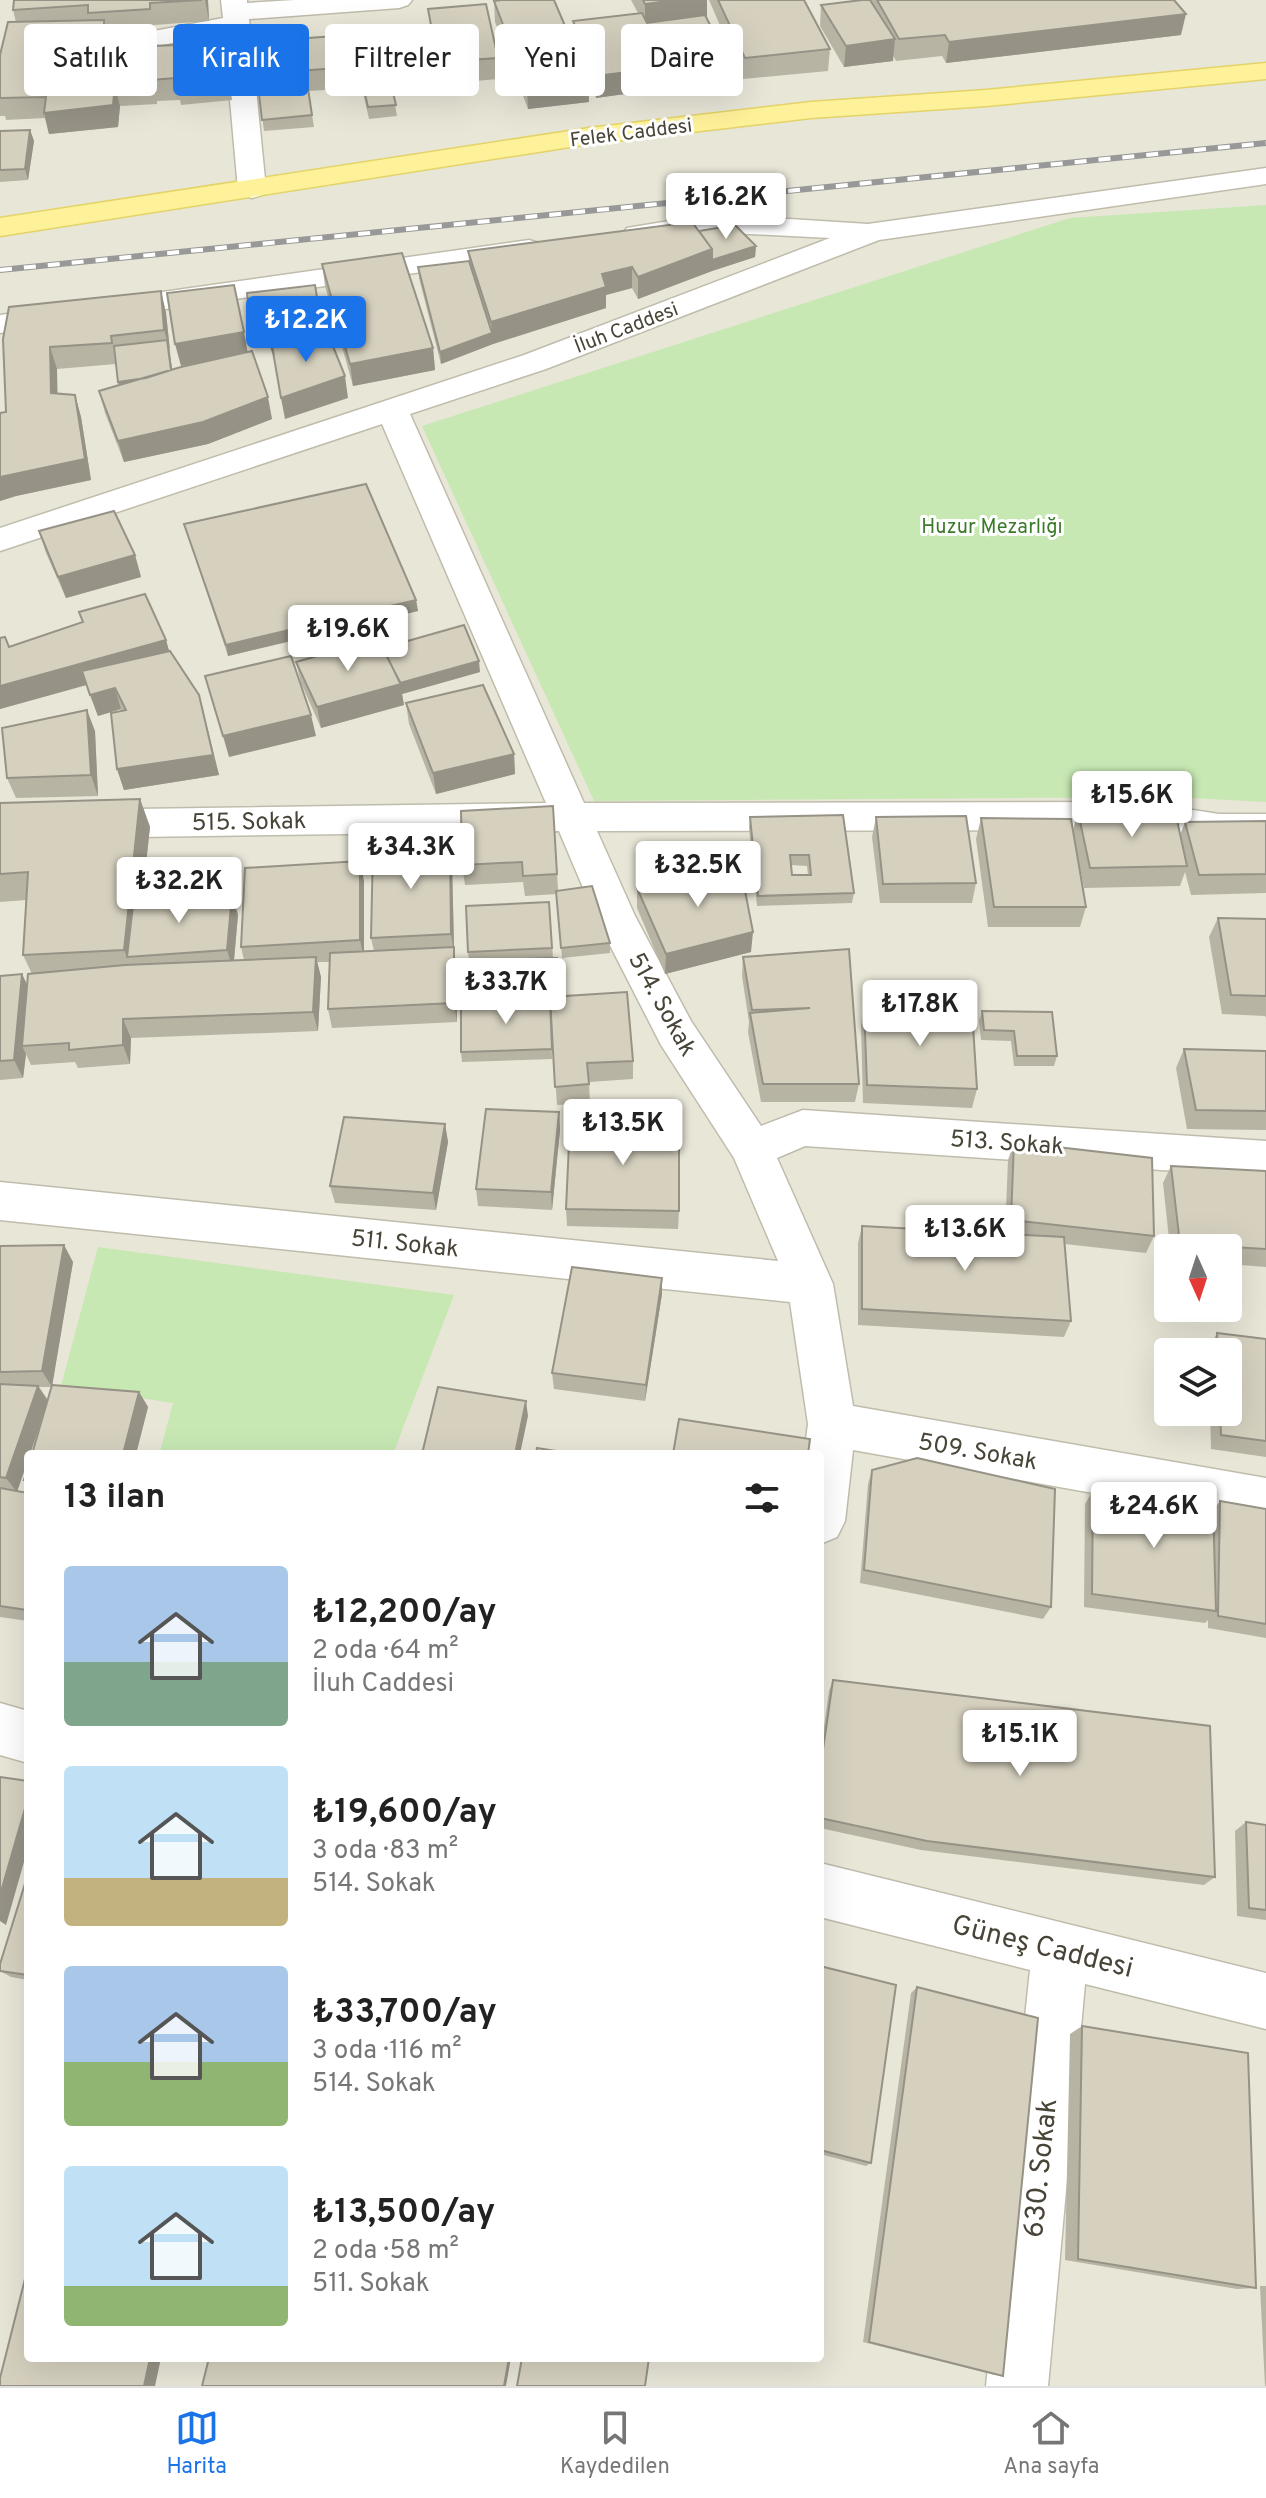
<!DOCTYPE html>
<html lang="tr">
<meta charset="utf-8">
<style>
:root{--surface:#fff;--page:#f2f2f2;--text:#222;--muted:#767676;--line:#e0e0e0;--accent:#1a73e8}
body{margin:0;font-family:Overpass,sans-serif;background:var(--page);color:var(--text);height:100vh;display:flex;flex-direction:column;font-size:30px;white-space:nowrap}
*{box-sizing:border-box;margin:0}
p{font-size:26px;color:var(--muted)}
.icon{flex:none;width:44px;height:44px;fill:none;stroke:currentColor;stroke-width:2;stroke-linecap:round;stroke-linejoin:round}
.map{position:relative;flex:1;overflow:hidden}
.panel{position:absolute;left:24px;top:1450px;width:800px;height:912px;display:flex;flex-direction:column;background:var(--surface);border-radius:8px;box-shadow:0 8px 32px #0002}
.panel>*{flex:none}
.guide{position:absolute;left:24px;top:24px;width:800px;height:72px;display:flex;gap:16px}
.needle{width:52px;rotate:177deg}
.controls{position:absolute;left:1154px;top:1234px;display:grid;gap:16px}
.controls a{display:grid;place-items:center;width:88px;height:88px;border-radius:8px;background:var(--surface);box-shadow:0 8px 32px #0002;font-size:40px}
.price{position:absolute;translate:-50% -68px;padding:0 18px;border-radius:8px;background:#fff;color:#222;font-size:26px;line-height:52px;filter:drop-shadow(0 2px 4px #0008)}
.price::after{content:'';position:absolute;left:50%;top:48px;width:24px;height:18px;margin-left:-12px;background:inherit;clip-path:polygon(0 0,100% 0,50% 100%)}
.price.current{background:var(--accent);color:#fff}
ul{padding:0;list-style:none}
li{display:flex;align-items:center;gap:24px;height:200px;padding:0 40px}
li span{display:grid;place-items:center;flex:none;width:224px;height:160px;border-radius:8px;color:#555}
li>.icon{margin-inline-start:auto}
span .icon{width:96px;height:96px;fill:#fffc;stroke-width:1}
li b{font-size:34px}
h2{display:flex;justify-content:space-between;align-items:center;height:96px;padding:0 40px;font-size:34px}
.pill{padding:0 28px;border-radius:8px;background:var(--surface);box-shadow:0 8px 32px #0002;font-size:28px;line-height:72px}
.pill.current{background:var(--accent);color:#fff}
.dock{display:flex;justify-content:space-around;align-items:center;height:112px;border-top:2px solid var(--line);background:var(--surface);font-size:22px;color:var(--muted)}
.dock a{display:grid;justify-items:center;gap:4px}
.dock .current{color:var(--accent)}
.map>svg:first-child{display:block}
.residential{fill:#e8e6d7;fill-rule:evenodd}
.green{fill:#c7e8b3}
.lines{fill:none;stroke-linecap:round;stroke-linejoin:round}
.minor-casing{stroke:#c0bcac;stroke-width:3}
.major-casing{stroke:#e3d368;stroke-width:3}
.minor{fill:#fff;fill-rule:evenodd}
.major{fill:#fdf299;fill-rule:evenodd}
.rail-casing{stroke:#989898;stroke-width:6}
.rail{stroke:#fff;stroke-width:4;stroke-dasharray:12;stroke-linecap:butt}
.wall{fill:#b8b4a4;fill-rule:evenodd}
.shaded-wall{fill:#969286}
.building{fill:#d6d1bf;stroke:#969286;stroke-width:2;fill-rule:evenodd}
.labels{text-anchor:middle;stroke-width:6;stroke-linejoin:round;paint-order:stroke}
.far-street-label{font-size:20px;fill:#484437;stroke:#fff}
.far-park-label{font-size:20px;fill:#3b7a2a;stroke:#fff}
.street-label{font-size:24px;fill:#484437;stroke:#fff}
.near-street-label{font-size:28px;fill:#484437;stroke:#fff}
</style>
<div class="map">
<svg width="1266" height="2386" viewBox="0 0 1266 2386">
<rect width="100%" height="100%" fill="#f4f3e9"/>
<path class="residential" d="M0 0H1266V2386H0ZM1168 1248H1228V1308H1168ZM1168 1352H1228V1412H1168ZM28 1454H820V2358H28Z"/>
<path class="green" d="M1266 205V802L1172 797 594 801 422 426 1070 218Z
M98 1247 454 1295 393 1454 160 1452 173 1403 61 1386Z"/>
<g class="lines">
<defs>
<path id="minor" d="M221 0H247V3L294 0H412L408 5 399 8 249 19 266 189 262 195 252 198 242 195 238 189 224 33 147 48 138 46 134 40 138 34 223 18Z
M1266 168V184L879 240 546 369 410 414 584 803 1141 802 1219 814H1266V842H1219L1141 830 597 831 635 916 691 1021 761 1126 803 1110 1266 1141V1177L805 1146 777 1158 833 1284 853 1406 1266 1478V1524L853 1450 845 1521 837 1537 820 1544V1454H804L808 1424 790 1302 0 1220V1182L778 1261 734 1158 661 1045 595 916 559 831 0 839V811L546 803 382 424 0 551V528L524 355 830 238 711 232 637 243 627 240 622 234 627 228 711 214 868 224Z
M529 240 539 243 544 249 539 255 0 333V315Z
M0 1703 28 1711V1763L0 1755Z
M820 1863 1266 1973V2029L1085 1984 1048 2386H986L1030 1970 820 1917Z"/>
<path id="major" d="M1266 63V79L986 106 811 118 589 144 0 236V218L589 128 811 102 986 90Z"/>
</defs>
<use href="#minor" class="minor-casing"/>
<use href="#major" class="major-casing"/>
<use href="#minor" class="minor"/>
<use href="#major" class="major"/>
<defs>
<path id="rail" d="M0 270 1266 143"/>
</defs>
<use href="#rail" class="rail-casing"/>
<use href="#rail" class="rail"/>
</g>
<path class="wall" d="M14 0H208L209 21 154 25 155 30 108 34 109 41H119L122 51 226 56 232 100 181 105 180 100 157 101V104L120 106 118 127 49 134 45 118 6 120 5 116H0V55L16 22 13 10Z
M631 0H707L706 17 722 48V69L668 76V88L596 98 573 43V21L638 13Z
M709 0H804L830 49 828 71 743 79Z
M862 0H1174L1181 35 946 63 942 56 896 61 893 55V61L844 67 820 26 821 5Z
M494 1 588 80 589 102 528 109 495 22Z
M428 9 498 58 499 79 392 88 397 116 369 119 362 88 308 91 314 127 264 131 258 86 300 83 299 75 277 77V85L259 86 257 74 296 49 362 34 367 82 387 80 382 46 432 42Z
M30 130 34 141 28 180 0 182V131Z
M699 231 756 246 755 257 712 271 638 299 632 288 606 295V308L493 344 441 364 419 278 418 267 469 261 468 251Z
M322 264 433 348 435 370 353 386 325 286Z
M234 285 247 352 272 419 208 444 124 462 105 413 99 391 119 386 116 364 57 369V394L75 395 81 417 91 480 16 496 0 501V413L6 412 3 339 161 291 166 313 172 370 213 360 181 366Z
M184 524 416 600 418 611 228 656Z
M39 531 135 555 141 577 66 598 46 553Z
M79 612 166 640 169 651 199 695 219 775 124 790 117 769 122 711 121 709 98 716 87 685 0 709V638L9 647 83 622Z
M383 648 480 672 402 694 404 705 321 728 301 683 296 662Z
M406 703 514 754 515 774 436 794 409 724Z
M95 731 98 796 16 798 7 778Z
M140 799 150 827 142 897 232 895 238 915 234 961 244 960 241 947 364 881V951H374L371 938 450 844 452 864 454 947 456 966 457 1022 332 1028 328 1009 330 962H317L321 977 318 1031 131 1038 130 1064 78 1068 75 1062 31 1065 26 1054 23 1078 0 1080V976L22 974 27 985 32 974 23 955 26 900 0 902V803Z
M553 806 558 890 610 943V953L562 958 557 894 525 896 523 882 465 885 462 865Z
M1078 812 1180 835 1185 822 1266 821V893L1191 895 1185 872 1180 886 1084 888 1078 858 1086 907 1080 927H988L976 839 981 818 1073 830Z
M843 815 854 893 852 903 757 906 749 828 750 817ZM791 865 807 866 808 875H792Z
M876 817 976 883 972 903H880L872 837Z
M637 888 751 952 665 974 637 908Z
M549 902 553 958H557L559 996 633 1061V1079L589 1082 590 1103 557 1105 551 1017 552 1059 462 1062 461 1052 550 999 463 1002 461 992 469 961 468 952Z
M1218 918 1266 919V1018L1265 1016 1222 1014 1209 937Z
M743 957 859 1084 855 1102H761L748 1032 749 1022 742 976Z
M864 1006 977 1089 972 1108 863 1103 861 1025Z
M982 1011 1057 1056 1054 1066H1014L1011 1041 981 1040 979 1021Z
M1184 1049 1266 1051V1130L1187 1129 1176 1068Z
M559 1112 560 1130 552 1210 478 1206 476 1189Z
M445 1124 448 1142 436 1210 335 1203 330 1186Z
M1014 1142 1154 1236 1146 1253 1065 1244 1071 1321 1064 1337 858 1325V1243L862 1226 1005 1234 1008 1160Z
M1171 1166 1266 1171V1267L1228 1264V1248H1170L1163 1183Z
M566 1209 679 1211 678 1229 567 1226Z
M0 1246 73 1262 52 1385 139 1392 148 1407 136 1454H32L42 1419 30 1454H28V1460L17 1491 28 1493V1621L0 1617ZM39 1387H51L48 1400Z
M662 1294 645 1401 554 1389 552 1373Z
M1217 1333 1266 1339V1457L1211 1449 1210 1412H1228V1352H1208V1349Z
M872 1470 1051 1607 1043 1619 860 1583 868 1484Z
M1093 1490 1213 1510 1220 1501 1266 1509V1638L1208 1628V1620L1205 1623 1084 1607 1085 1504Z
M833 1680 1215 1877 1204 1885 921 1850 820 1828V1756L829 1691Z
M1246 1822 1266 1825V1920L1237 1916 1235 1831Z
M28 1874V1980L11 1977 0 1971V1964Z
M820 1966 871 2163 866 2166 820 2154Z
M917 1987 995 2375 863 2342 911 1993Z
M1082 2026 1256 2288 1237 2289 1065 2260 1070 2034Z
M1260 2286H1266V2386H1265Z"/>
<path class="shaded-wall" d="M205 0H208L209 21Z
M676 0H707V17L645 25V4Z
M1186 14 1181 35 946 63 949 42Z
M104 20 109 41 104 42Z
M895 39 893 61 844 67 846 46Z
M119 41 124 62 117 94 120 106 118 127 49 134 44 113Z
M722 48V69L668 76V88L596 98V76L663 56Z
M588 80 589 102 528 109 527 87Z
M30 130 34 141 28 180 25 169Z
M756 246 755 257 712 271V260Z
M712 249V271L638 299V277Z
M632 267V288L606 295V308L493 344 441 364 440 352 492 333 491 322 602 274Z
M161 291 166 313 170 351 164 330Z
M265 326 267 337 253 339 251 328Z
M244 332 248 354 181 366 175 344Z
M167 340 175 385 121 393 118 382Z
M50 347 57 369 58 415 51 393Z
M433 348 435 370 353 386 350 364Z
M345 376 348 398 285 419 281 398Z
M75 395 81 417 91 480 16 496 0 501V477Z
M268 397 272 419 208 444 124 462 118 441Z
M135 555 141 577 66 598 58 577Z
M416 600 418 611 228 656 226 645Z
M166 640 172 661 0 709V686Z
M479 661 480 672 402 694 404 705 321 728 317 707Z
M115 688 121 709 98 716 90 695Z
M199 695 219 775 124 790 117 769Z
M87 710 95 731 98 796 91 775Z
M311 715 316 736 229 757 223 736Z
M514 754 515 774 436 794 433 773Z
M140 799 150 827 136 956 127 957 124 950Z
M450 844 452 864 454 947 456 966 457 1022 454 1003V953L451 934Z
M360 861 364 881V960L360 940Z
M232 895 238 915 233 970 227 950Z
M753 932 751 952 665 974 666 954Z
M316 957 321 977 318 1031 313 1012Z
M22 974 31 993 22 1046 26 1054 23 1078 14 1060Z
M123 1019 131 1038 130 1064 123 1045Z
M559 1112 560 1130 552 1210 551 1192Z
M445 1124 448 1142 436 1210 433 1193Z
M64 1245 73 1262 52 1387 42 1371Z
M662 1278V1294L645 1401 646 1385Z
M38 1386 48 1401 30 1454H28V1460L17 1492 6 1478Z
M139 1392 148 1407 136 1454H123Z
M526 1401 528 1416 520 1454H515Z
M28 1798V1848L6 1925 0 1921V1895Z
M150 2358H161L155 2386H144Z
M509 2358H511L506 2386H504Z"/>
<path class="building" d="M14 0H202L150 3V9L88 13V5L13 10Z
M501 0H554L588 80 527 87 494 1Z
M643 0H676L645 4Z
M718 0H804L830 49 745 58Z
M862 0H870L895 39 846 46 821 5Z
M877 0H1174L1186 14 949 42 945 35 899 39Z
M486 4 498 58 438 62 428 9Z
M642 13 647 23 705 15 722 48 663 56 668 67 596 76 573 21Z
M104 20V42L119 41 113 105 44 113 46 97 0 98V55L8 22Z
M362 34 365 66 298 71 295 39Z
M222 35 228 79 176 84 175 78 152 80V46L176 45V39Z
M433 42 439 72 387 77 382 46Z
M296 49 298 64 275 65 276 73 257 74 256 52Z
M122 51H152V80L155 92 117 94Z
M390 80 396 105 368 107 362 82Z
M307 82 312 115 262 120 258 86Z
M30 130 25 169 0 170V131Z
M692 222 712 249 638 277 632 267 602 274 606 287 491 322 468 251Z
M735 225 756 246 712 260V249L699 231Z
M402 253 433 348 350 364 322 264Z
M469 261 492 333 440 352 418 267Z
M234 285 244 332 175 344 167 293Z
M315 285 320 316 326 334 272 346 274 356 265 326 251 328 247 293Z
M161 291 164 330 111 336 112 343 50 347 51 393 75 395 85 459 0 477V413L6 412 3 339 9 307Z
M328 334 345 376 281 398 272 346Z
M167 340 171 370 146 378 118 382 114 346Z
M252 351 268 397 203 422 118 441 99 391 181 367Z
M366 484 416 600 226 645 184 524Z
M114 511 135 555 58 577 39 531Z
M145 594 166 640 0 686V638L5 637 9 647 83 622 79 612Z
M464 625 479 661 400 683 383 648Z
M378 639 401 684 317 707 296 662Z
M170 651 199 695 213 755 117 769 111 713 126 710 115 688 90 695 82 671Z
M291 656 311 715 223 736 205 676Z
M483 685 514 754 433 773 406 703Z
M87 710 91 775 7 778 2 728Z
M140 799 124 950 23 955 28 872 0 874V803Z
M553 806 557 874 523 876 522 862 462 865 461 811Z
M1175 811 1187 866 1090 868 1078 812Z
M843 815 854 893 758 896 750 817ZM790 855H809L811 875H792Z
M966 816 976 883 883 884 876 817Z
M981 818 1071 819 1086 907H994Z
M1266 821V874L1199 875 1185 822Z
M450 844 451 934 371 938 373 847Z
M360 861V940L241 947 245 868Z
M740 865 753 932 666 954 637 888Z
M592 886 610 943 561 948 556 891Z
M232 895 227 950 127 957 134 897Z
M549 902 552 948 468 952 466 906Z
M1218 918 1266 919V996L1231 995Z
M454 947V1003L328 1009 330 953Z
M849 949 859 1084H763L750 1013 810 1008 752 1010 743 957Z
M316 957 313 1012 123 1019V1045L69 1050V1043L22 1046 28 974 125 965Z
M557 958 559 989 461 992 462 961Z
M22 974 14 1060 0 1061V976Z
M627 992 633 1061 587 1063 589 1084 555 1087 550 997Z
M550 1000 552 1049 461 1052V1004Z
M864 1006 972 1010 977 1089 867 1085Z
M982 1011 1052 1012 1057 1056H1017L1014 1031 984 1030Z
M1184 1049 1266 1051V1111L1196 1110Z
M486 1109 559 1112 551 1192 476 1189Z
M344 1117 445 1124 433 1193 330 1186Z
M570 1122 679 1125V1211L566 1209Z
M1014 1142 1152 1158 1154 1236 1011 1220Z
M1171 1166 1266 1171V1249L1180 1244Z
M862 1226 1064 1237 1071 1321 862 1309Z
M64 1245 42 1371 0 1372V1246Z
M572 1267 662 1278 646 1385 552 1373Z
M1217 1333 1266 1339V1441L1221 1435 1220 1412H1228V1352H1218Z
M0 1384 38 1386 6 1478 0 1477Z
M52 1385 139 1392 123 1454H32Z
M438 1387 526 1401 515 1454H422Z
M679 1419 810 1439 808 1454H673Z
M537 1448 575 1454H536Z
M917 1458 1055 1489 1051 1607 864 1570 872 1470Z
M28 1468V1480H24Z
M0 1488 28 1493 27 1610 0 1606Z
M1093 1490 1213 1505 1216 1611 1092 1594Z
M1220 1501 1266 1509V1624L1218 1616Z
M833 1680 1210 1726 1215 1877 927 1841 820 1818V1770Z
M0 1777 28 1781V1798L0 1895Z
M1246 1822 1266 1825V1910L1249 1908Z
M28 1874V1975L0 1971V1964Z
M820 1966 896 1985 871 2163 820 2150Z
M917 1987 1038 2018 1003 2376 869 2342Z
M1082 2026 1248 2053 1256 2288 1078 2259Z
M28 2267V2358H150L144 2386H0V2378Z
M209 2358H509L504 2386H202Z
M522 2358H649L645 2386H517Z"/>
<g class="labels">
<g class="far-street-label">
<text transform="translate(631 132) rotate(-7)" y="7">Felek Caddesi</text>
<text transform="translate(626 327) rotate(-21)" y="7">İluh Caddesi</text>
</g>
<g class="far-park-label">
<text x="992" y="533">Huzur Mezarlığı</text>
</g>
<g class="street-label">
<text transform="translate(249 821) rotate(-1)" y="8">515. Sokak</text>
<text transform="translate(663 1004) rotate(61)" y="8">514. Sokak</text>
<text transform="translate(1007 1142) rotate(4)" y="8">513. Sokak</text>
<text transform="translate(405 1243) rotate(6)" y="8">511. Sokak</text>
<text transform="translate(978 1451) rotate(10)" y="8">509. Sokak</text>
</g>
<g class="near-street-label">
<text transform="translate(1043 1945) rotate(14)" y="10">Güneş Caddesi</text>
<text transform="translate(1039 2168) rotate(-84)" y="10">630. Sokak</text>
</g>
</g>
</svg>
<div class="controls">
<a><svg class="needle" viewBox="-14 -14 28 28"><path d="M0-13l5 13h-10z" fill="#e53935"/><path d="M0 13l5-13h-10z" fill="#767676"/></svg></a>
<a><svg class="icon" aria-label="layers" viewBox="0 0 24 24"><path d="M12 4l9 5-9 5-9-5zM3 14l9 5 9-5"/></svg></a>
</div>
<b class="price" style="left:726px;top:241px">₺16.2K</b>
<b class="price current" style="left:306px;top:364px">₺12.2K</b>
<b class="price" style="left:348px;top:673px">₺19.6K</b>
<b class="price" style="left:1132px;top:839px">₺15.6K</b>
<b class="price" style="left:411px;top:891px">₺34.3K</b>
<b class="price" style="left:698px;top:909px">₺32.5K</b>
<b class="price" style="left:179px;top:925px">₺32.2K</b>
<b class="price" style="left:506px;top:1026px">₺33.7K</b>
<b class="price" style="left:920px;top:1048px">₺17.8K</b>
<b class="price" style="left:623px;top:1167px">₺13.5K</b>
<b class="price" style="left:965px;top:1273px">₺13.6K</b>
<b class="price" style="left:1154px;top:1550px">₺24.6K</b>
<b class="price" style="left:1020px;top:1778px">₺15.1K</b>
<div class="guide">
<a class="pill">Satılık</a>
<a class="pill current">Kiralık</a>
<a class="pill">Filtreler</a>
<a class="pill">Yeni</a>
<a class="pill">Daire</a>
</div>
<section class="panel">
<h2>13 ilan<svg class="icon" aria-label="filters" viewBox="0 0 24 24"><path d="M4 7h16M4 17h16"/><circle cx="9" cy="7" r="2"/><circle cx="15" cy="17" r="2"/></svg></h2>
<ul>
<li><span style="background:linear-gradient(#a9c7e8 60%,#7fa58c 0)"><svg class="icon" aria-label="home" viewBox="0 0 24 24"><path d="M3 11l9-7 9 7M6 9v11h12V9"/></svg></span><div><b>₺12,200/ay</b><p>2 oda · 64 m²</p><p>İluh Caddesi</p></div></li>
<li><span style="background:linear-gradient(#bfe0f5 70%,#c2b280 0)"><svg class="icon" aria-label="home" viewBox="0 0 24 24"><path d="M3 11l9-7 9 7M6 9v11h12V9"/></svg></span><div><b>₺19,600/ay</b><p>3 oda · 83 m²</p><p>514. Sokak</p></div></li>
<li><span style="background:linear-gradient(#a9c7e8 60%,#8fb573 0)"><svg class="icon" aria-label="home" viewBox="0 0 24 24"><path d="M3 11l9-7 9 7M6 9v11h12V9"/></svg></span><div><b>₺33,700/ay</b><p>3 oda · 116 m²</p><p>514. Sokak</p></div></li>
<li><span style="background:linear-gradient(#bfe0f5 75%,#8fb573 0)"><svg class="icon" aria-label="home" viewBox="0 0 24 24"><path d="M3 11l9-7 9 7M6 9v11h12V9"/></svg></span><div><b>₺13,500/ay</b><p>2 oda · 58 m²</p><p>511. Sokak</p></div></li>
</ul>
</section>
</div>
<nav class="dock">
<a class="current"><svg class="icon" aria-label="map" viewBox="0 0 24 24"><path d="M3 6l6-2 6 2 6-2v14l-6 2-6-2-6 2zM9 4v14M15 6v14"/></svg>Harita</a>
<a><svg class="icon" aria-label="saved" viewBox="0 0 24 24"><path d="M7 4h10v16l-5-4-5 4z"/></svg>Kaydedilen</a>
<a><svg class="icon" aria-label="home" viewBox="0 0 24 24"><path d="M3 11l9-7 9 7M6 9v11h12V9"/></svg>Ana sayfa</a>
</nav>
